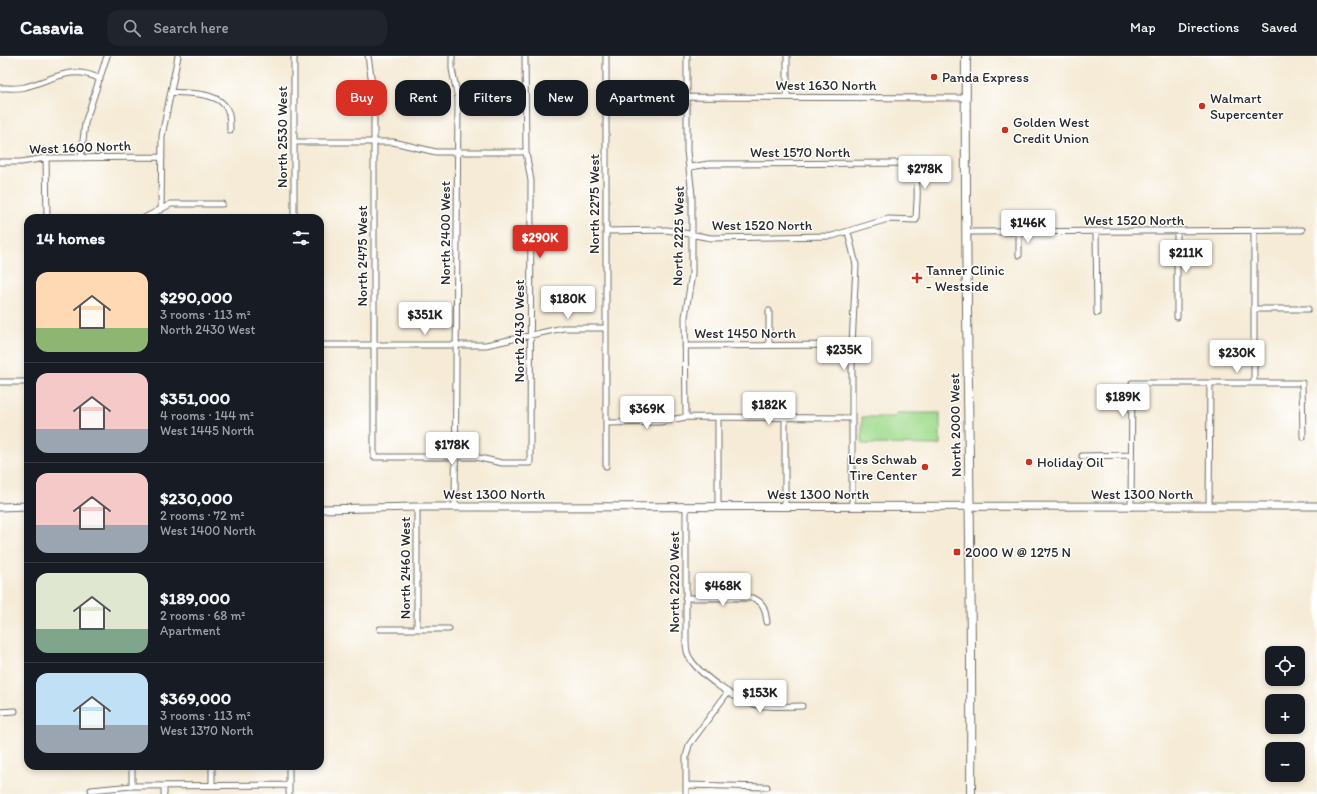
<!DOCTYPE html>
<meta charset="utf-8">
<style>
:root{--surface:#171b24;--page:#20242c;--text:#f1f3f6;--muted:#9ea1a6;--line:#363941;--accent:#d93025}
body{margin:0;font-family:Itim,sans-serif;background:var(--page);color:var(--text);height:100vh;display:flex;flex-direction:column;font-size:15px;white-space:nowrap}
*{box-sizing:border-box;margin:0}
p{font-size:13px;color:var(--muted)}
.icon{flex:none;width:22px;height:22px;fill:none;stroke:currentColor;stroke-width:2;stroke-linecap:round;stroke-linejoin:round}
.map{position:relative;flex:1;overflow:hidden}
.side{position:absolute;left:24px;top:158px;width:300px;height:556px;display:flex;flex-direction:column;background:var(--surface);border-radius:12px;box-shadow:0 2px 6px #0003}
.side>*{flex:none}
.guide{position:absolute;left:336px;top:24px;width:380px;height:36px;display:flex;gap:8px}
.fabs{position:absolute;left:1265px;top:590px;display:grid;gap:8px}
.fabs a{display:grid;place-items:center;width:40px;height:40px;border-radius:8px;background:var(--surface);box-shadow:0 2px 6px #0003;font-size:20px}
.price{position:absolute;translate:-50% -34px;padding:0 9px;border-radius:4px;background:#fff;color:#222;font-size:13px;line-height:26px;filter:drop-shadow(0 1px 2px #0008)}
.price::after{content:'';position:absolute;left:50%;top:24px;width:12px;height:9px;margin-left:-6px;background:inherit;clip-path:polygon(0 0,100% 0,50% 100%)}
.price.on{background:var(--accent);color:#fff}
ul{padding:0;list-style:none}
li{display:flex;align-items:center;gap:12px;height:100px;padding:0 12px}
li+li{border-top:1px solid var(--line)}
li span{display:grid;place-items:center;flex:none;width:112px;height:80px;border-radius:12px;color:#555}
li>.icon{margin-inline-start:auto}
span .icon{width:48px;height:48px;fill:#fffc;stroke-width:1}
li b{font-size:17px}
h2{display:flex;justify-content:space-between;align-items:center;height:48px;padding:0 12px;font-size:17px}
.tag{padding:0 14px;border-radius:12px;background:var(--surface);box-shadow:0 2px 6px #0003;font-size:14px;line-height:36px}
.tag.on{background:var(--accent);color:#fff}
header{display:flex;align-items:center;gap:24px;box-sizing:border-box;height:56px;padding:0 20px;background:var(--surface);border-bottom:1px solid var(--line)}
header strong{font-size:19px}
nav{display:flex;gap:22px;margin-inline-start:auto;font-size:14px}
.search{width:280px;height:36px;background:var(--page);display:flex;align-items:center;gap:10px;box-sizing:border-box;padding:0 14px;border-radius:12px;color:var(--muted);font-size:15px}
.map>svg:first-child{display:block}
.grass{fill:#a2dc8f;stroke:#66845d}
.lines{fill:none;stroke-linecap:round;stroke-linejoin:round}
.street-casing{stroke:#726e67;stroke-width:7}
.secondary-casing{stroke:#726e67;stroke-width:9}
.primary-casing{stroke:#726e67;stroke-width:10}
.street{stroke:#fff;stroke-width:5}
.secondary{stroke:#fff;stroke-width:7}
.primary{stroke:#fff;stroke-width:8}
.poi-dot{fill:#c8321e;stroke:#fff;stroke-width:1.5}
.labels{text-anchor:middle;stroke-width:3;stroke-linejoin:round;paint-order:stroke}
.poi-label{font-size:14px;fill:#2b2b2b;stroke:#fff;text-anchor:start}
.street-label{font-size:14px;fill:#2b2b2b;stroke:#fff}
</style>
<header>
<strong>Casavia</strong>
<div class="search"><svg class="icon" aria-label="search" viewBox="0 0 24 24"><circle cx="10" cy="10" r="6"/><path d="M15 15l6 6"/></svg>Search here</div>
<nav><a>Map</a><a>Directions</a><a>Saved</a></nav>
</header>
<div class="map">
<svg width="1317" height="738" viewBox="0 0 1317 738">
<rect width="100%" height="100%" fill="#fff"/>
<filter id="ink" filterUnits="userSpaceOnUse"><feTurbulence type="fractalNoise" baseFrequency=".025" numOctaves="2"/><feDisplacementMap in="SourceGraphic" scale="8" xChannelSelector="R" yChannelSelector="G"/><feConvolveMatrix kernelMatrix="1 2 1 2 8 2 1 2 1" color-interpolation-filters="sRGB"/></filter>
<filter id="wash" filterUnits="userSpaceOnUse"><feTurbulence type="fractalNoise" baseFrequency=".012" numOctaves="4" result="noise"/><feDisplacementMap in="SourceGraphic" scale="16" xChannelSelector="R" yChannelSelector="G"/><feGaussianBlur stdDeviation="0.9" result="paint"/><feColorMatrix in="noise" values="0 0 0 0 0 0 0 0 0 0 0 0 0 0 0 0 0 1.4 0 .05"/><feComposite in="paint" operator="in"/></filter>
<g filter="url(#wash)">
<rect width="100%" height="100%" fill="#f5ebd6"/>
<path class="grass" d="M896 357H940V389L862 388V361H895Z"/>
</g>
<g filter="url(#ink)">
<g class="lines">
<defs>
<path id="street" d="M368 0 374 41V401H475L502 407H530L531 125 526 96 525 0
M452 0V13L458 43 455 451
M606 0V410
M787 0V41
M0 32C8 32 18 33 25 31 53 24 71 8 100 23
M171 36C188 38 220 35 228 55 230 60 230 68 230 74
M687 41 966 42
M294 86H393L436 96H526
M46 102 47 162
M81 102 85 67 107 0
M0 106H21L46 102 162 101
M161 154 162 80 178 0
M144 162 171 148H222
M294 162V0
M606 175 667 174 711 182 832 180 888 163 916 164C916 142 924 118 901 107L709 108 690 111
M848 176 856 209 852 289V451
M966 176 1302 174
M1019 176V199
M1096 176 1097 257
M1177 176V261
M1254 176V327
M1254 253H1308
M320 289H486L563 272H606
M769 289V255
M685 290 852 289
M0 326H28
M686 361 685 261 692 218V139L687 95V0
M785 361V451
M718 362V451
M607 367 660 366 686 361 852 362
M1082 400 1131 399
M1209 450 1210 327
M417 451V573
M686 451V586C686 593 687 599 691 604 700 618 736 645 753 648 768 652 786 650 802 650
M1131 451 1132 327H1302L1303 381
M685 542H753C765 547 765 554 767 566
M380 573H449
M0 656 15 655
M212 710V729
M686 729 767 731
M132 730V710
M164 730V738
M91 734 132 730 289 729
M289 738V710
M686 738V701L689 689 728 636"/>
<path id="secondary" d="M0 451 28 450
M320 453 417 451 1317 450"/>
<path id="primary" d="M966 0C964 246 973 492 971 738"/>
</defs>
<use href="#street" class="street-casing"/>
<use href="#secondary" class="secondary-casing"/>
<use href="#primary" class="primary-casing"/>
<use href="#street" class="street"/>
<use href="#secondary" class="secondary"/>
<use href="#primary" class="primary"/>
</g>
</g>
<g class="poi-dot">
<circle cx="934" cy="21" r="4"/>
<circle cx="1202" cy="50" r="4"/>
<circle cx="1005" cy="74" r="4"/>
<path d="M915 216h4v4h4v4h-4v4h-4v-4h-4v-4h4z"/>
<circle cx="1029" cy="406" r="4"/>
<circle cx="925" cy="411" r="4"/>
<rect x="953" y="492" width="8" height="8" rx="2"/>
</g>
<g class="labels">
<g class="poi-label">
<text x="942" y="26">Panda Express</text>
<text x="1210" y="47">Walmart<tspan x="1210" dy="16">Supercenter</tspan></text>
<text x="1013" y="71">Golden West<tspan x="1013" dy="16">Credit Union</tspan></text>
<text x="926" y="219">Tanner Clinic<tspan x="926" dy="16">- Westside</tspan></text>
<text x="917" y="408" text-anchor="end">Les Schwab<tspan x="917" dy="16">Tire Center</tspan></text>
<text x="1037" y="411">Holiday Oil</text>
<text x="965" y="501">2000 W @ 1275 N</text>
</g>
<g class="street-label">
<text x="826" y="34">West 1630 North</text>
<text transform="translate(282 81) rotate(-90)" y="5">North 2530 West</text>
<text transform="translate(80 91) rotate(-2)" y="5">West 1600 North</text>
<text x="800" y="101">West 1570 North</text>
<text transform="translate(594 148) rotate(-90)" y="5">North 2275 West</text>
<text x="1134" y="169">West 1520 North</text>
<text x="762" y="174">West 1520 North</text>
<text transform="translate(445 177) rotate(-90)" y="5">North 2400 West</text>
<text transform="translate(678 180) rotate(-89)" y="5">North 2225 West</text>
<text transform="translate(362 200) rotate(-90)" y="5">North 2475 West</text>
<text transform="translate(519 275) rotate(-90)" y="5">North 2430 West</text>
<text x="745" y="282">West 1450 North</text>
<text transform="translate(955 369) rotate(-91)" y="5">North 2000 West</text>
<text x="494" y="443">West 1300 North</text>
<text x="818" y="443">West 1300 North</text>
<text x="1142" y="443">West 1300 North</text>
<text transform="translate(405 512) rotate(-90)" y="5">North 2460 West</text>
<text transform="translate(674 526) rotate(-90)" y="5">North 2220 West</text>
</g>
</g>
</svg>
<div class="fabs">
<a><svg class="icon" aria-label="locate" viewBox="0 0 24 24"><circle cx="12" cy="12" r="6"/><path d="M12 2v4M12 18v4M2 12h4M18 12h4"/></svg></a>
<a>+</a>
<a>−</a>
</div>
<b class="price" style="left:925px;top:134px">$278K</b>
<b class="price" style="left:1028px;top:188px">$146K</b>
<b class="price on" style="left:540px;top:203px">$290K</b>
<b class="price" style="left:1186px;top:218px">$211K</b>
<b class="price" style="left:568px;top:264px">$180K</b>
<b class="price" style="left:425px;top:280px">$351K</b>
<b class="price" style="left:844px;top:315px">$235K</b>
<b class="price" style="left:1237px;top:318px">$230K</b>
<b class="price" style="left:1123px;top:362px">$189K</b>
<b class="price" style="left:769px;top:370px">$182K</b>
<b class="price" style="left:647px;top:374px">$369K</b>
<b class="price" style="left:452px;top:410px">$178K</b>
<b class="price" style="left:723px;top:551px">$468K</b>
<b class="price" style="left:760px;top:658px">$153K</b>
<div class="guide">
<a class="tag on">Buy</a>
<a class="tag">Rent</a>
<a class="tag">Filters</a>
<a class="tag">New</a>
<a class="tag">Apartment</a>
</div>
<section class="side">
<h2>14 homes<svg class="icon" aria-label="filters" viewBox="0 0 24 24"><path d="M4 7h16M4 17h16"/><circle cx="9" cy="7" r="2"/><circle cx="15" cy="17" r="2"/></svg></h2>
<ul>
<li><span style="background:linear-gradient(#ffd9b3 70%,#8fb573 0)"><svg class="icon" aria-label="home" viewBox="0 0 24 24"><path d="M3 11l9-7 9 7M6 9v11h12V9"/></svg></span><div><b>$290,000</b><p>3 rooms · 113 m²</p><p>North 2430 West</p></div></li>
<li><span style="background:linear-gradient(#f6c9c9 70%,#9aa5b1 0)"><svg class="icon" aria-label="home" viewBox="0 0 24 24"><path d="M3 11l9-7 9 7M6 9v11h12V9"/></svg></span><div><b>$351,000</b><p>4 rooms · 144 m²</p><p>West 1445 North</p></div></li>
<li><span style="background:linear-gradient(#f6c9c9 65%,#9aa5b1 0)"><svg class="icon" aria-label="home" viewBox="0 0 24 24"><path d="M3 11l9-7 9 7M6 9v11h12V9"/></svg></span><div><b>$230,000</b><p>2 rooms · 72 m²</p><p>West 1400 North</p></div></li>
<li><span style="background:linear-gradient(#dfe7d0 70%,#7fa58c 0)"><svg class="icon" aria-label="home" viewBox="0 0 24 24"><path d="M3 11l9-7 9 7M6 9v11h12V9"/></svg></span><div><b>$189,000</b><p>2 rooms · 68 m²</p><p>Apartment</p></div></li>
<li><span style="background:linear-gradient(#bfe0f5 65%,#9aa5b1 0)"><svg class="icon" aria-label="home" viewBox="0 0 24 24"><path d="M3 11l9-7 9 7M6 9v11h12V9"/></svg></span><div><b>$369,000</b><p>3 rooms · 113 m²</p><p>West 1370 North</p></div></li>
</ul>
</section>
</div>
